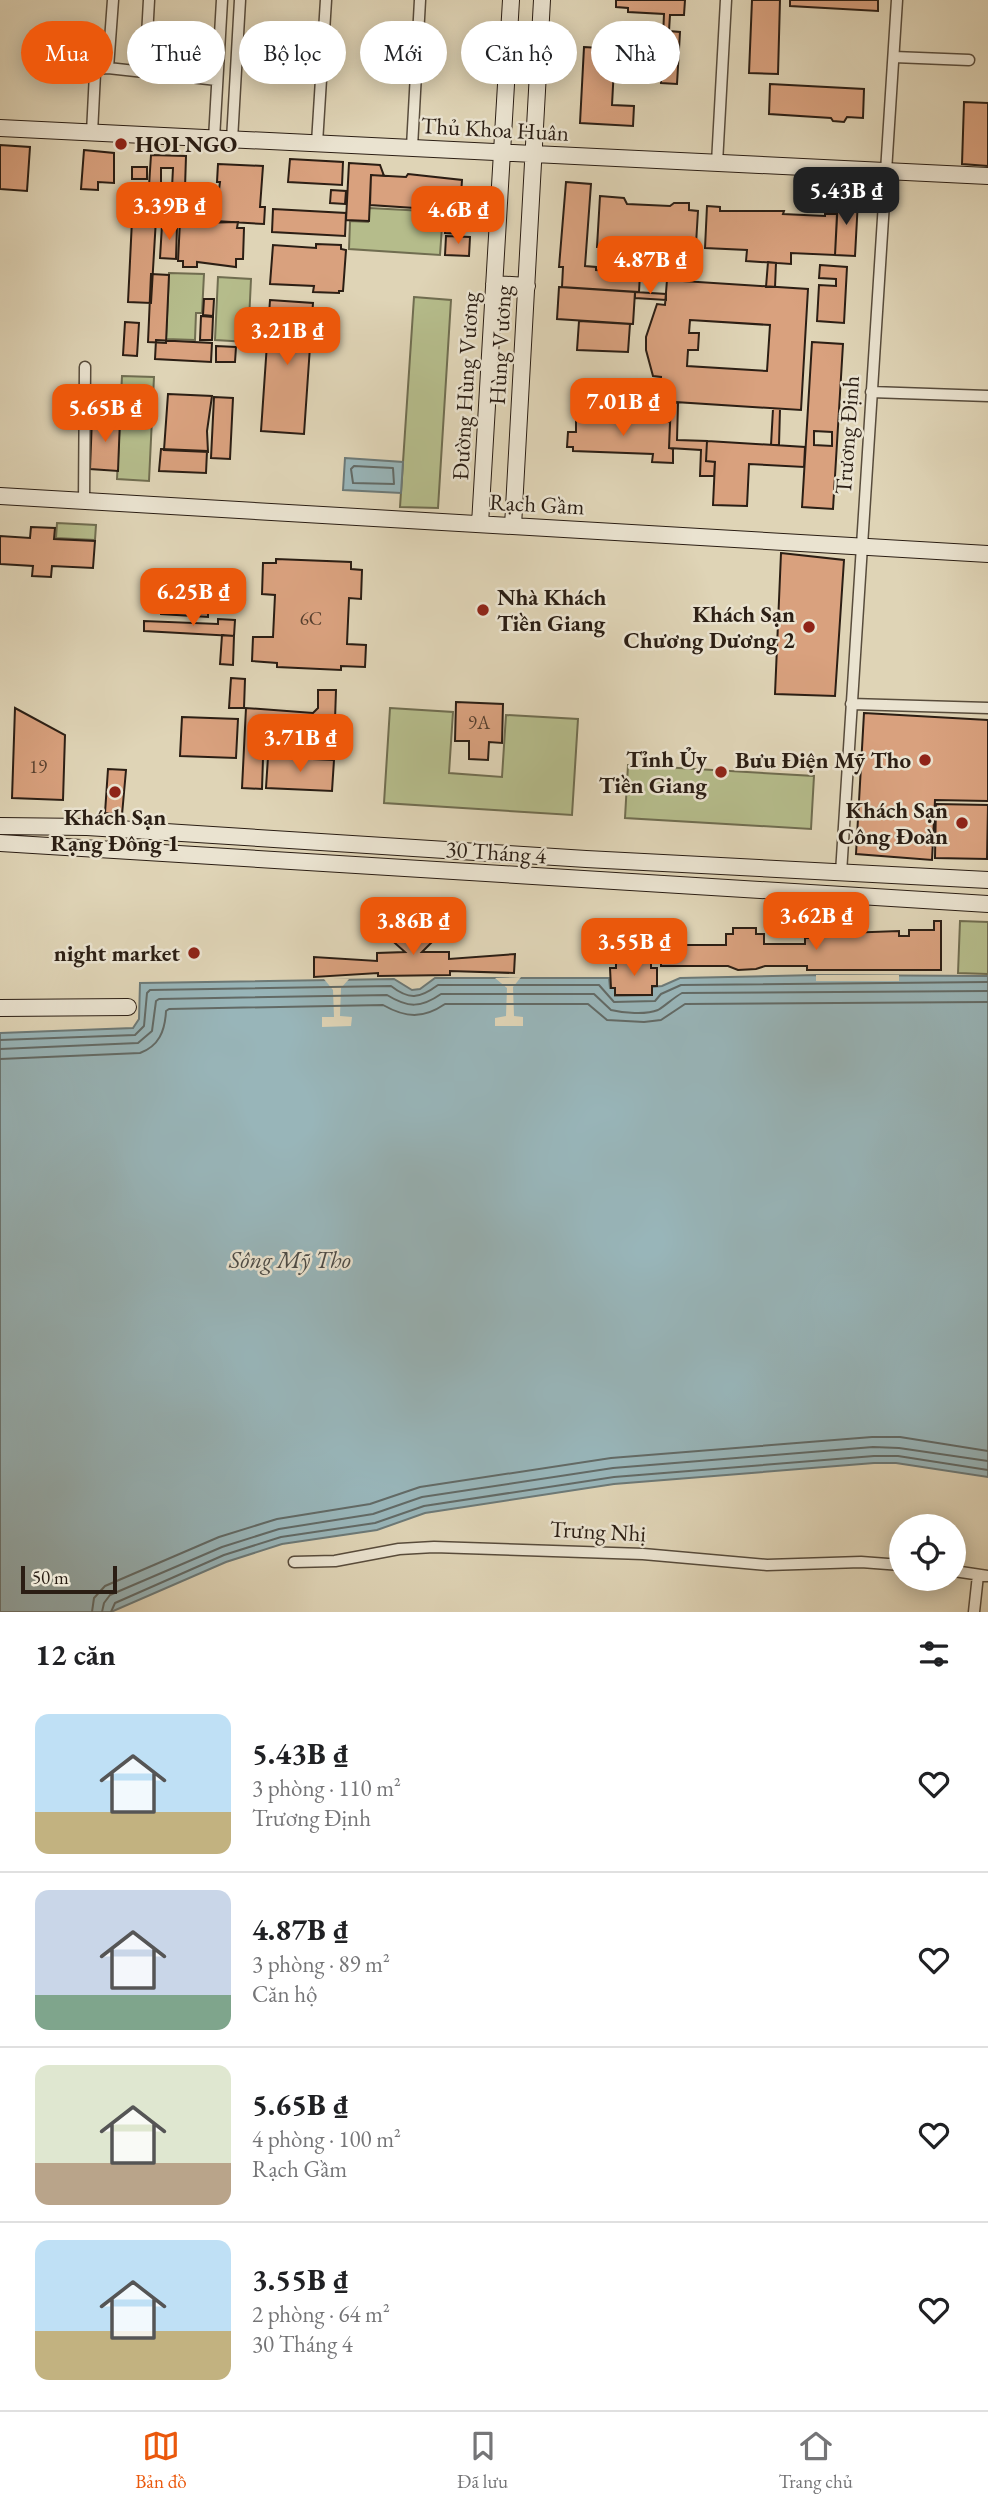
<!DOCTYPE html>
<html lang="vi">
<meta charset="utf-8">
<style>
:root{--surface:#fff;--page:#f6f6f6;--text:#202124;--muted:#757577;--line:#e0e0e0;--accent:#ea580c}
body{margin:0;font-family:"EB Garamond",serif;background:var(--page);color:var(--text);height:100vh;display:flex;flex-direction:column;font-size:26px;white-space:nowrap}
*{box-sizing:border-box;margin:0}
p{font-size:23px;color:var(--muted)}
.icon{flex:none;width:38px;height:38px;fill:none;stroke:currentColor;stroke-width:2;stroke-linecap:round;stroke-linejoin:round}
.map{position:relative;height:1612px;overflow:hidden}
.drawer{display:flex;flex-direction:column;background:var(--surface);flex:1}
.drawer>*{flex:none}
.banner{position:absolute;left:21px;top:21px;width:947px;height:63px;display:flex;gap:14px}
.controls{position:absolute;left:889px;top:1514px;display:grid;gap:14px}
.controls a{display:grid;place-items:center;width:77px;height:77px;border-radius:50%;background:var(--surface);box-shadow:0 4px 18px #0003;font-size:35px}
.scale{position:absolute;left:21px;bottom:18px;width:96px;box-sizing:border-box;padding-left:7px;border:4px solid #2b1e14;border-top:0;font-size:19px;line-height:24px;white-space:nowrap;color:#2b1e14;-webkit-text-stroke:5px #eae3d0;paint-order:stroke}
.price{position:absolute;translate:-50% -60px;padding:0 16px;border-radius:14px;background:var(--accent);color:#fff;font-size:23px;line-height:46px;filter:drop-shadow(0 2px 4px #0008)}
.price::after{content:'';position:absolute;left:50%;top:42px;width:21px;height:16px;margin-left:-10px;background:inherit;clip-path:polygon(0 0,100% 0,50% 100%)}
.price.on{background:#222;color:#fff}
ul{padding:0;list-style:none}
li{display:flex;align-items:center;gap:21px;height:175px;padding:0 35px}
li+li{border-top:2px solid var(--line)}
li span{display:grid;place-items:center;flex:none;width:196px;height:140px;border-radius:14px;color:#555}
li>.icon{margin-inline-start:auto}
span .icon{width:84px;height:84px;fill:#fffc;stroke-width:1}
li b{font-size:30px}
h2{display:flex;justify-content:space-between;align-items:center;height:84px;padding:0 35px;font-size:30px}
.pill{padding:0 24px;border-radius:32px;background:var(--surface);box-shadow:0 4px 18px #0003;font-size:24px;line-height:63px}
.pill.on{background:var(--accent);color:#fff}
.tab-bar{display:flex;justify-content:space-around;align-items:center;height:98px;border-top:2px solid var(--line);background:var(--surface);font-size:19px;color:var(--muted)}
.tab-bar a{display:grid;justify-items:center;gap:4px}
.tab-bar .on{color:var(--accent)}
.map>svg:first-child{display:block}
.green{fill:#b5bc8b;stroke:#706d50;stroke-width:2}
.water{fill:#98b5b9;stroke:#6c7977;stroke-width:2}
.pier{fill:#dfd4b6}
.lines{fill:none;stroke-linecap:round;stroke-linejoin:round}
.shore{stroke:#626a66;stroke-width:2}
.building{fill:#d9a17e;stroke:#2b1e14;stroke-width:2;fill-rule:evenodd}
.street-casing{stroke:#584c3c;stroke-width:13}
.secondary-casing{stroke:#2b1e14;stroke-width:18}
.street{stroke:#eae3d0;stroke-width:10}
.secondary{stroke:#eae3d0;stroke-width:16}
.poi-dot{fill:#8f2418;stroke:#eae3d0;stroke-width:2.5}
.labels{text-anchor:middle;stroke-width:5;stroke-linejoin:round;paint-order:stroke}
.number-label{font-size:19px;fill:#563f2e}
.street-label{font-size:23px;fill:#2b1e14;stroke:#eae3d0}
.poi-label{font-size:23px;font-weight:bold;fill:#2b1e14;stroke:#eae3d0;text-anchor:end}
.water-label{font-size:24px;font-style:italic;fill:#4c4b46;stroke:#eae3d0}
</style>
<div class="map">
<svg width="988" height="1612" viewBox="0 0 988 1612">
<rect width="100%" height="100%" fill="#dfd4b6"/>
<filter id="stains"><feTurbulence type="fractalNoise" baseFrequency=".00286" numOctaves="4"/><feColorMatrix values="0 0 0 0 .2 0 0 0 0 .09 0 0 0 0 .02 0 0 0 .5 -.17"/></filter>
<radialGradient id="worn" r=".72"><stop offset=".6" stop-color="#630" stop-opacity="0"/><stop offset="1" stop-color="#630" stop-opacity=".3"/></radialGradient>
<path class="green" d="M369 208 443 212 440 255 349 249 350 221 368 222Z
M169 273 204 274 202 313H196L195 340 166 339Z
M218 277 251 279 248 342 215 340Z
M414 297 451 300 438 508 400 507Z
M122 376 154 377 149 481 117 479Z
M57 523 96 525 95 540 56 538Z
M390 708 453 712 449 773 502 777 506 715 578 719 572 815 384 803Z
M628 765 814 776 811 829 625 818Z
M960 921 988 922V974L958 973Z"/>
<path class="water" d="M345 458 403 462 401 493 343 490Z
M816 975 988 976V1477L896 1463H874L614 1484 425 1513 377 1530 282 1544 226 1562 111 1612H0V1033L133 1028 139 1019 140 983 394 979 412 990 420 989 435 978H609L610 988H615V996L652 995V987L662 986 680 978Z"/>
<path class="pier" d="M816 975H899V981H816Z
M521 977 513 987 514 1016 523 1017V1026H495V1018L506 1016 507 988 495 978Z
M324 979H349L341 988 340 1016 352 1017 351 1026 322 1027V1017H334L333 990Z"/>
<g class="lines">
<path class="shore" d="M354 466 393 468 394 484 353 483 351 469Z
M0 1040 135 1035 144 1026 147 993 150 990 391 986C409 1000 419 999 438 985H599L614 1002 655 1001 661 994 681 985 988 982
M0 1049 138 1043 152 1031 156 1001 159 999 387 995C408 1008 421 1008 441 994H594L611 1010C623 1013 646 1015 658 1010 665 1006 673 998 682 993L988 991
M0 1059 140 1053C159 1046 165 1031 166 1011L169 1009 383 1005C406 1018 423 1019 445 1004H588L607 1020 644 1022 661 1020 685 1004 988 1002
M92 1612 94 1598 105 1586 219 1537 277 1519 370 1504 420 1487 611 1458 872 1437H900L988 1451
M102 1612 104 1603 110 1595 222 1547 279 1529 373 1514 422 1497 613 1468 873 1447 899 1448 988 1461
M111 1612 115 1603 224 1555 281 1537 375 1523 424 1506 614 1477 874 1456H898L988 1470"/>
</g>
<path class="building" d="M616 0H685L684 15H670L669 31 680 32 677 84 661 83 664 14 628 12V8L616 7Z
M752 0H780L778 74 749 73Z
M790 0H878V11L790 6Z
M584 47 615 49 612 105 634 106 633 126 580 123Z
M770 84 864 89 863 118 847 117 844 122 833 121 831 118 769 114Z
M964 102 988 103V166L962 164Z
M0 145 30 147 27 191 0 189Z
M84 150 114 153V183L98 182V190L81 189Z
M151 155 186 156 185 188H172L173 168H161V187L149 186Z
M290 159 343 162 342 185 288 182Z
M349 163 380 165 384 176 371 175 369 221 346 220Z
M218 164 263 166 260 207H265L264 224 215 221 220 182H217Z
M132 167H147V179H132Z
M408 174 462 180 460 211 370 205 371 175 406 177Z
M566 182 591 184 585 266 596 267V270L640 273 639 292 562 287 563 267H559Z
M331 190 346 191 345 204 330 203Z
M185 193H202L201 214 184 213V206H179V199H184Z
M600 196 624 198 627 204 670 206 674 203H689V210L698 211 696 244 686 243V247L624 244 621 248 597 247Z
M838 199 858 200 855 256 835 255Z
M133 200 157 202 151 303 128 302Z
M707 206 720 207V211H784L783 214 825 216V214H837L835 255 791 253V264L746 261 747 250 705 248Z
M273 209 346 213 345 236 272 232Z
M185 215 200 216V223L238 222 237 228H244L243 259H236V267L197 262V267H183V261H178L180 221 185 222Z
M446 217 463 218 462 234 445 233Z
M162 225 177 226 176 259 160 258Z
M446 236 470 237 469 256 445 255Z
M316 244 341 245V249L346 250 343 291H339V293L313 292 314 286 270 284 273 245 316 248Z
M676 247H686L685 281H674Z
M608 248H616V272L607 271Z
M768 262 776 263 775 287H766Z
M820 265 847 267 844 323 817 321 819 285 836 286V279L819 278Z
M151 274 169 275 166 343 148 342Z
M667 280 808 289 801 410 660 401 661 377 653 376 646 350V337L657 304 665 305ZM690 320 770 325 767 371 687 366 688 350H698L699 333H689Z
M559 287 635 292 633 324 557 319Z
M635 292 666 294V300L635 298Z
M204 299H214L213 316 203 315Z
M270 300 313 303 304 434 261 431Z
M201 316 213 317 212 340H200Z
M579 321 630 324 628 352 577 350Z
M125 322 139 323 137 356 123 355Z
M156 340 212 343 211 362 155 359Z
M812 342 843 344 833 509 802 507ZM814 431 832 432V446L814 445Z
M216 346 236 347 235 362H216Z
M168 394 212 396 207 431 208 452 164 450Z
M214 397 233 398 230 459 211 458Z
M671 402 678 403 677 440 707 441 706 461 715 462 714 476H700L701 450 669 448Z
M773 409H780L779 445H771Z
M610 416 629 417 633 421 670 422 669 448 673 449V463L652 462 653 454 573 451V447H567L568 432H576V419L608 420Z
M92 418 120 419 118 471 90 469Z
M707 441 805 447 804 467 749 464 747 506 713 505 715 462 706 461Z
M161 449 207 451 206 473 159 471Z
M31 527 55 528 54 539 95 541 93 568 52 566 51 577 32 576 33 566 0 564V536L30 538Z
M781 553 844 560 835 696 775 694Z
M276 559 351 562V569L362 570 361 599 349 598 347 644 366 645 365 667 341 666V670L277 667V663L252 661 253 637H273L275 595 262 594 263 563H276Z
M163 578 208 580V583L216 584 215 612 208 611V617L161 614V609H154L156 581H163Z
M218 619 235 620 234 636 144 631V621L218 624Z
M222 635 234 636 233 665 220 664Z
M231 678 245 679 244 708H229Z
M318 690H336L335 720 322 731 264 728 262 789 242 788 246 708 313 713 318 708Z
M456 702 503 704 502 743 489 742 488 760 469 759V741H455Z
M15 708 65 735 63 800 12 798Z
M864 713 988 720V801L935 800 932 860 856 854Z
M182 717 238 719 236 758 180 756Z
M268 757 334 760 332 791 266 788Z
M108 769 126 770 122 815 105 813Z
M936 804 988 805 987 859 935 858Z
M413 911 438 936 422 952H449V959L515 954 514 973 450 971V975L378 976V973L314 977V957L377 961V953L405 952 387 936Z
M934 921H941V970H807V966H765L756 969 738 970 728 966H661V947H670V940H685V945H726V934H733V928H756V934H764V944H805V938H817V934L899 931V936H909V930H934Z
M627 960 651 962V968H657V986H652V995H615V988H611L610 968H616V962H627Z"/>
<g class="lines">
<defs>
<path id="street" d="M894 57 969 60
M108 68 217 80
M145 72 149 0
M92 133 95 73 97 69 108 68 113 0
M214 139 222 0
M232 140 240 0
M317 143 326 0
M412 147 420 0
M717 163 726 0
M871 392 988 396
M84 502 85 367
M851 704 988 708
M841 873 897 0
M294 1562 335 1561 399 1549 434 1547 643 1554 767 1565 861 1562 901 1565
M954 1571 988 1576
M974 1612 978 1575"/>
<path id="secondary" d="M0 128 988 176
M494 284 527 286
M0 496 988 554
M480 524 511 0
M513 526 542 0
M0 826 87 827 586 859 988 880
M0 843 988 904
M0 1008 128 1007"/>
</defs>
<use href="#street" class="street-casing"/>
<use href="#secondary" class="secondary-casing"/>
<use href="#street" class="street"/>
<use href="#secondary" class="secondary"/>
</g>
<g class="poi-dot">
<circle cx="121" cy="144" r="7"/>
<circle cx="483" cy="610" r="7"/>
<circle cx="809" cy="627" r="7"/>
<circle cx="925" cy="760" r="7"/>
<circle cx="721" cy="772" r="7"/>
<circle cx="115" cy="792" r="7"/>
<circle cx="962" cy="823" r="7"/>
<circle cx="194" cy="953" r="7"/>
</g>
<g class="labels">
<g class="number-label">
<text x="311" y="625">6C</text>
<text x="479" y="729">9A</text>
<text x="38" y="773">19</text>
</g>
<g class="street-label">
<text transform="translate(495 129) rotate(3)" y="8">Thủ Khoa Huân</text>
<text transform="translate(500 345) rotate(-87)" y="8">Hùng Vương</text>
<text transform="translate(465 386) rotate(-87)" y="8">Đường Hùng Vương</text>
<text transform="translate(847 435) rotate(-86)" y="8">Trương Định</text>
<text transform="translate(537 504) rotate(3)" y="8">Rạch Gầm</text>
<text transform="translate(496 852) rotate(4)" y="8">30 Tháng 4</text>
<text transform="translate(598 1531) rotate(3)" y="8">Trưng Nhị</text>
</g>
<g class="poi-label">
<text x="135" y="152" text-anchor="start">HOI NGO</text>
<text x="497" y="605" text-anchor="start">Nhà Khách<tspan x="497" dy="26">Tiền Giang</tspan></text>
<text x="795" y="622">Khách Sạn<tspan x="795" dy="26">Chương Dương 2</tspan></text>
<text x="707" y="767">Tỉnh Ủy<tspan x="707" dy="26">Tiền Giang</tspan></text>
<text x="911" y="768">Bưu Điện Mỹ Tho</text>
<text x="948" y="818">Khách Sạn<tspan x="948" dy="26">Công Đoàn</tspan></text>
<text x="115" y="825" text-anchor="middle">Khách Sạn<tspan x="115" dy="26">Rạng Đông 1</tspan></text>
<text x="180" y="961">night market</text>
</g>
<g class="water-label">
<text x="290" y="1268">Sông Mỹ Tho</text>
</g>
</g>
<rect width="100%" height="100%" filter="url(#stains)"/>
<rect width="100%" height="100%" fill="url(#worn)"/>
</svg>
<div class="controls">
<a><svg class="icon" aria-label="locate" viewBox="0 0 24 24"><circle cx="12" cy="12" r="6"/><path d="M12 2v4M12 18v4M2 12h4M18 12h4"/></svg></a>
</div>
<div class="scale">50 m</div>
<b class="price on" style="left:846px;top:227px">5.43B ₫</b>
<b class="price" style="left:169px;top:242px">3.39B ₫</b>
<b class="price" style="left:458px;top:246px">4.6B ₫</b>
<b class="price" style="left:650px;top:296px">4.87B ₫</b>
<b class="price" style="left:287px;top:367px">3.21B ₫</b>
<b class="price" style="left:623px;top:438px">7.01B ₫</b>
<b class="price" style="left:105px;top:444px">5.65B ₫</b>
<b class="price" style="left:193px;top:628px">6.25B ₫</b>
<b class="price" style="left:300px;top:774px">3.71B ₫</b>
<b class="price" style="left:816px;top:952px">3.62B ₫</b>
<b class="price" style="left:413px;top:957px">3.86B ₫</b>
<b class="price" style="left:634px;top:978px">3.55B ₫</b>
<div class="banner">
<a class="pill on">Mua</a>
<a class="pill">Thuê</a>
<a class="pill">Bộ lọc</a>
<a class="pill">Mới</a>
<a class="pill">Căn hộ</a>
<a class="pill">Nhà</a>
</div>
</div>
<section class="drawer">
<h2>12 căn<svg class="icon" aria-label="filters" viewBox="0 0 24 24"><path d="M4 7h16M4 17h16"/><circle cx="9" cy="7" r="2"/><circle cx="15" cy="17" r="2"/></svg></h2>
<ul>
<li><span style="background:linear-gradient(#bfe0f5 70%,#c2b280 0)"><svg class="icon" aria-label="home" viewBox="0 0 24 24"><path d="M3 11l9-7 9 7M6 9v11h12V9"/></svg></span><div><b>5.43B ₫</b><p>3 phòng · 110 m²</p><p>Trương Định</p></div><svg class="icon" aria-label="heart" viewBox="0 0 24 24"><path d="M12 20l-8-8c-3-5 5-10 8-4 3-6 11-1 8 4z"/></svg></li>
<li><span style="background:linear-gradient(#c9d6e8 75%,#7fa58c 0)"><svg class="icon" aria-label="home" viewBox="0 0 24 24"><path d="M3 11l9-7 9 7M6 9v11h12V9"/></svg></span><div><b>4.87B ₫</b><p>3 phòng · 89 m²</p><p>Căn hộ</p></div><svg class="icon" aria-label="heart" viewBox="0 0 24 24"><path d="M12 20l-8-8c-3-5 5-10 8-4 3-6 11-1 8 4z"/></svg></li>
<li><span style="background:linear-gradient(#dfe7d0 70%,#b9a48a 0)"><svg class="icon" aria-label="home" viewBox="0 0 24 24"><path d="M3 11l9-7 9 7M6 9v11h12V9"/></svg></span><div><b>5.65B ₫</b><p>4 phòng · 100 m²</p><p>Rạch Gầm</p></div><svg class="icon" aria-label="heart" viewBox="0 0 24 24"><path d="M12 20l-8-8c-3-5 5-10 8-4 3-6 11-1 8 4z"/></svg></li>
<li><span style="background:linear-gradient(#bfe0f5 65%,#c2b280 0)"><svg class="icon" aria-label="home" viewBox="0 0 24 24"><path d="M3 11l9-7 9 7M6 9v11h12V9"/></svg></span><div><b>3.55B ₫</b><p>2 phòng · 64 m²</p><p>30 Tháng 4</p></div><svg class="icon" aria-label="heart" viewBox="0 0 24 24"><path d="M12 20l-8-8c-3-5 5-10 8-4 3-6 11-1 8 4z"/></svg></li>
</ul>
</section>
<nav class="tab-bar">
<a class="on"><svg class="icon" aria-label="map" viewBox="0 0 24 24"><path d="M3 6l6-2 6 2 6-2v14l-6 2-6-2-6 2zM9 4v14M15 6v14"/></svg>Bản đồ</a>
<a><svg class="icon" aria-label="saved" viewBox="0 0 24 24"><path d="M7 4h10v16l-5-4-5 4z"/></svg>Đã lưu</a>
<a><svg class="icon" aria-label="home" viewBox="0 0 24 24"><path d="M3 11l9-7 9 7M6 9v11h12V9"/></svg>Trang chủ</a>
</nav>
